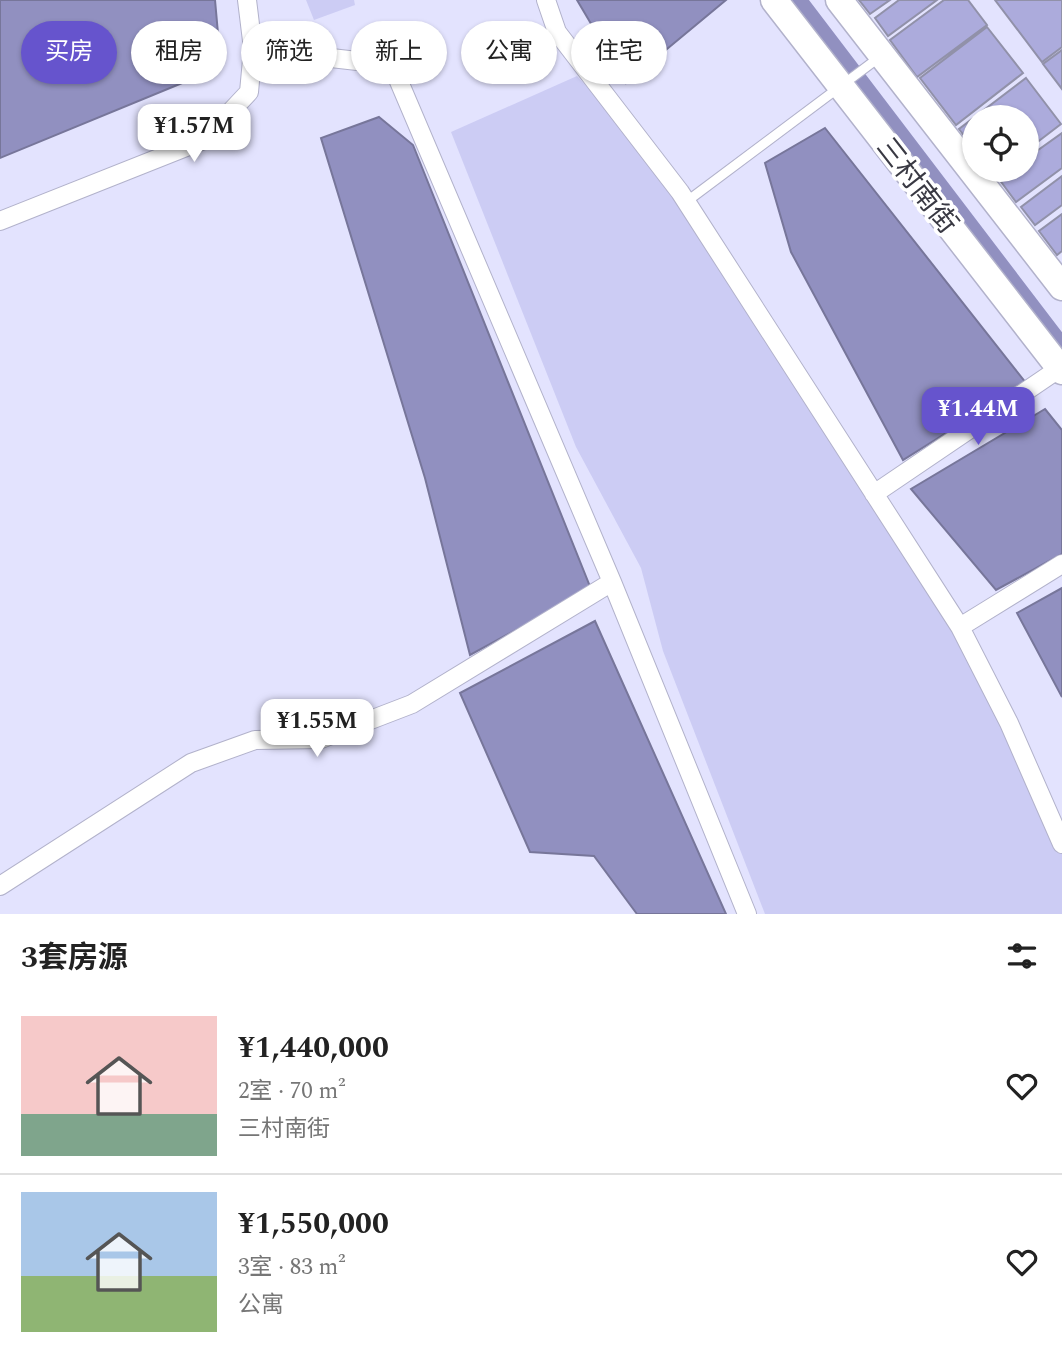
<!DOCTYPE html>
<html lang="zh">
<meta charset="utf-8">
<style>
:root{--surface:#fff;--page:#f6f6f6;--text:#222;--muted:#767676;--line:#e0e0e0;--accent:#6654cd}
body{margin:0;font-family:Spectral,"Noto Sans SC",serif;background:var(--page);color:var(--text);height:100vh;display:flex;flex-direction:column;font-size:26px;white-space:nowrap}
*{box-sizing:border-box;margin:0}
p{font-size:23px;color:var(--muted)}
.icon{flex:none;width:38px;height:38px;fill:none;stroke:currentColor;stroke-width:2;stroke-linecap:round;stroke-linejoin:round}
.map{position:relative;height:914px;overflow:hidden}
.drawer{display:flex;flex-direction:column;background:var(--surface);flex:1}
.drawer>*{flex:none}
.guide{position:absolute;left:21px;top:21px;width:700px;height:63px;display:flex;gap:14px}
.buttons{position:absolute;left:962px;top:105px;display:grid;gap:14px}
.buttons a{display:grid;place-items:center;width:77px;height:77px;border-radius:50%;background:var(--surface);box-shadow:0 2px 5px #0004;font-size:35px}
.price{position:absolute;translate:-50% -60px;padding:0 16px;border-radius:14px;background:#fff;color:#222;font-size:23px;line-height:46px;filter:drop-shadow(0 2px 4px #0008)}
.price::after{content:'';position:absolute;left:50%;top:42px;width:21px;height:16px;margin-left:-10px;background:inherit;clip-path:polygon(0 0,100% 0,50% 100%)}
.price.on{background:var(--accent);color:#fff}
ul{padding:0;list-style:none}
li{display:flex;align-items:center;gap:21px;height:175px;padding:0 21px}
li+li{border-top:2px solid var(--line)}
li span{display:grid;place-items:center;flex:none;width:196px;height:140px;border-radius:0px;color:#555}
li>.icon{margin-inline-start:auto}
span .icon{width:84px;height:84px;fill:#fffc;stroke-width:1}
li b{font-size:30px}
h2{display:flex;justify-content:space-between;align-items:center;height:84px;padding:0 21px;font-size:30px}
.tag{padding:0 24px;border-radius:32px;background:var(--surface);box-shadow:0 2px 5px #0004;font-size:24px;line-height:63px}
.tag.on{background:var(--accent);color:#fff}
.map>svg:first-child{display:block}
.green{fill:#ccccf4}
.water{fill:#9190c0;stroke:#77769a;stroke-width:2}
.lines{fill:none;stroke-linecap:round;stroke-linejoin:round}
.canal{stroke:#9190c0;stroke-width:19}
.building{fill:#acabdc;stroke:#9191a9;stroke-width:2}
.lane-casing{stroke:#b2b2cb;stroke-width:11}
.street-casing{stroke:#b2b2cb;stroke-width:20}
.secondary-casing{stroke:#b2b2cb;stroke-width:29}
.lane{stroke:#fff;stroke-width:9}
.street{stroke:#fff;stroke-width:18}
.secondary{stroke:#fff;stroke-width:26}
.labels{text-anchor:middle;stroke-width:7;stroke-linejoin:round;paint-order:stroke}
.street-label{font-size:28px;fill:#393943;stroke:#fff}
</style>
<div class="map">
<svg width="1062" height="914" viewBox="0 0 1062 914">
<rect width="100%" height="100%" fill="#e3e3fe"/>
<path class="green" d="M306 0H354L355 5 314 20Z
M577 76 703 213 891 507 1062 832V914H765L663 651 641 568 576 447 451 132Z"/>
<path class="water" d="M0 0H215L221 67 0 158Z
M577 0H726L626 83Z
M379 117 413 145 591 589 470 655 425 478 321 138Z
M825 128 1026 383 903 460 791 252 765 163Z
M1045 409 1062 430V554L996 590 911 489Z
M1062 588V697L1017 613Z
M595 621 726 914H637L594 856 530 852 460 693Z"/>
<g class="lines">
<path class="canal" d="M797 0 1062 348"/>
</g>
<path class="building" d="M859 0H890L870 14Z
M899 0H937L888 36 875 18Z
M944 0H968L987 25 917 77 890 40Z
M995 0H1062V47L1042 62Z
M987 27 1023 73 956 125 920 78Z
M1062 50V89L1043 64Z
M1026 78 1061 124 1027 150V117H975V150L959 129Z
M1062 133V168L1016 202 999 179 1011 170H1027V158Z
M1062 176V205L1035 225 1021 207Z
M1062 214V251L1057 255 1039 231Z"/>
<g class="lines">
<defs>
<path id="lane" d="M686 202 881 56"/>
<path id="street" d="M546 0 557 32 680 192 960 627 1009 723 1062 844
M253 49 392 65 612 582 747 914
M0 221 204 140 249 92 253 49 247 0
M874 494 1060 368
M960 627 1062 564
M0 886 191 763 255 740 321 739 412 704 612 582"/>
<path id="secondary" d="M774 0 1062 371
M839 0 1062 287"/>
</defs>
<use href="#lane" class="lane-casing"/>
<use href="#street" class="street-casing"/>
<use href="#secondary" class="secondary-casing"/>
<use href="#lane" class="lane"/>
<use href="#street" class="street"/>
<use href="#secondary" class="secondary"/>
</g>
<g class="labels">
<g class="street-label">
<text transform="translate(918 185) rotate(52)" y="10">三村南街</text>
</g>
</g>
</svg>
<div class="buttons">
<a><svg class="icon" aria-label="locate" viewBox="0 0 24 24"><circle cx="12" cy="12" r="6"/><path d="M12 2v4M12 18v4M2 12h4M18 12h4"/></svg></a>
</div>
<b class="price" style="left:194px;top:164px">¥1.57M</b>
<b class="price on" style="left:978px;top:447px">¥1.44M</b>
<b class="price" style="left:317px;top:759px">¥1.55M</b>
<div class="guide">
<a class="tag on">买房</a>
<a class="tag">租房</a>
<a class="tag">筛选</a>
<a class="tag">新上</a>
<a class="tag">公寓</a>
<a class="tag">住宅</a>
</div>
</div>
<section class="drawer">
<h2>3套房源<svg class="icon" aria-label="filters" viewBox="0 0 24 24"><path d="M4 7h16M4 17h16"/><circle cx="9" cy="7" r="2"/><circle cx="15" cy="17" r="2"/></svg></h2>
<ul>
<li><span style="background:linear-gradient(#f6c9c9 70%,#7fa58c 0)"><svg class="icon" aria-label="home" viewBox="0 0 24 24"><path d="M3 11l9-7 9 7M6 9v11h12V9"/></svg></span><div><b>¥1,440,000</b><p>2室 · 70 m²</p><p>三村南街</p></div><svg class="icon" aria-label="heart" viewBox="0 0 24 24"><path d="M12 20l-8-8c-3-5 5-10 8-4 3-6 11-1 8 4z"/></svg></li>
<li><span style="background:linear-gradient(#a9c7e8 60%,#8fb573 0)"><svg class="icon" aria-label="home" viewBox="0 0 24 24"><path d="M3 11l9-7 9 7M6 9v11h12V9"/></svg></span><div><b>¥1,550,000</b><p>3室 · 83 m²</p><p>公寓</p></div><svg class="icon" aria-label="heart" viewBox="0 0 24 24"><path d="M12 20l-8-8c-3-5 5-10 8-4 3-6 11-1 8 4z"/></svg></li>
</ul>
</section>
